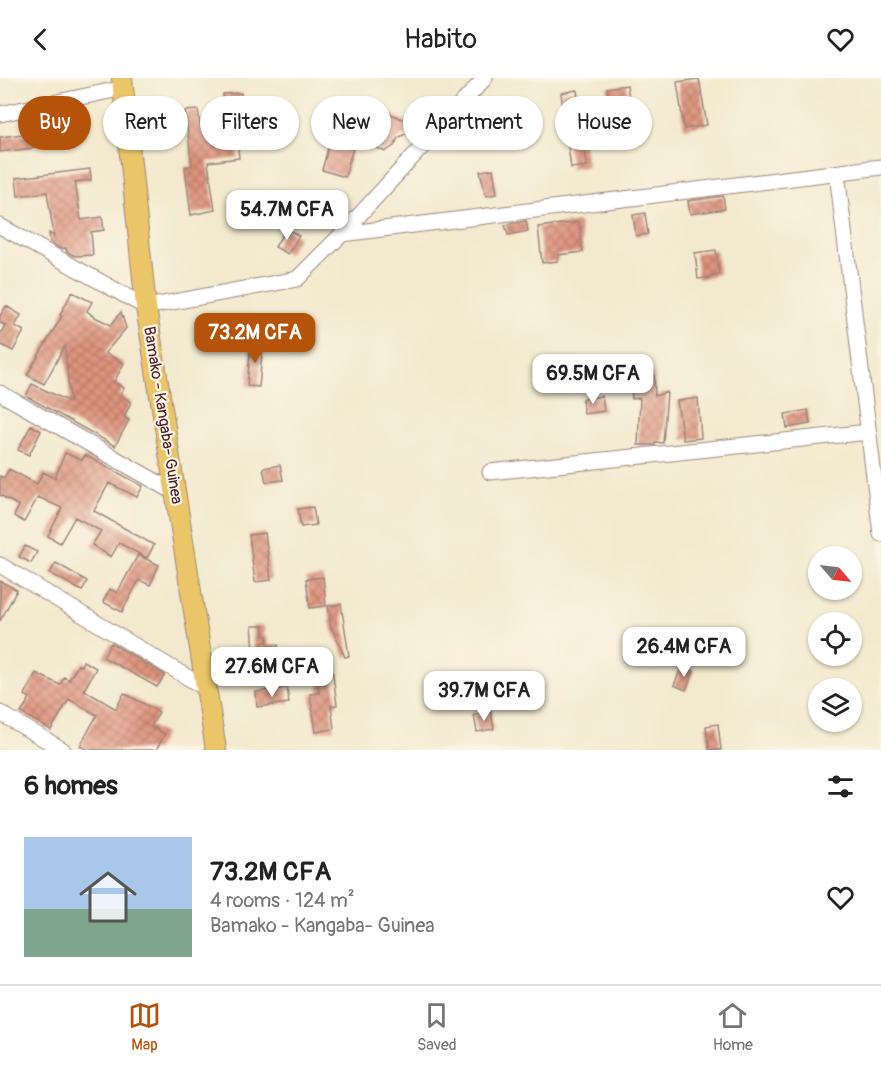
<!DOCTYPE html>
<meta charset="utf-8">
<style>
:root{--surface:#fff;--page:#f6f6f6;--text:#222;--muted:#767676;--line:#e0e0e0;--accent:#b45309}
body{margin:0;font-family:Pangolin,sans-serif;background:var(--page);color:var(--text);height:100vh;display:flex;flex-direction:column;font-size:22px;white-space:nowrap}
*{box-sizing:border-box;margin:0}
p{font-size:20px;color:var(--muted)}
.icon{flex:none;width:33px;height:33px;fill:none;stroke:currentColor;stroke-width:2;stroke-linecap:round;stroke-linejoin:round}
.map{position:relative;height:672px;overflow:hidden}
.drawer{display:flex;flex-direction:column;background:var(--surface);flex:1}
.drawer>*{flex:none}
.banner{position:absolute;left:18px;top:18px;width:846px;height:54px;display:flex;gap:12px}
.needle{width:39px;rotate:118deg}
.fabs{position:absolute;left:808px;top:468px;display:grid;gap:12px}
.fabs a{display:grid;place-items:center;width:54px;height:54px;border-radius:50%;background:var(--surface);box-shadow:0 2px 4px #0004;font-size:30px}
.price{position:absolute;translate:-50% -51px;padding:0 14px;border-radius:12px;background:#fff;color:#222;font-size:20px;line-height:39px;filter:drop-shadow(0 2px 3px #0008)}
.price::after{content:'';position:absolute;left:50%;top:36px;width:18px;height:14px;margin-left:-9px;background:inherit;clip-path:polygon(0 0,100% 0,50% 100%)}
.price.current{background:var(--accent);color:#fff}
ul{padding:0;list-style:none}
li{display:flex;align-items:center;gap:18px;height:150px;padding:0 24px}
li span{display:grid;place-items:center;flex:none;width:168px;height:120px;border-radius:0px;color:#555}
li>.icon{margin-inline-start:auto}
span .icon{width:72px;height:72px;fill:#fffc;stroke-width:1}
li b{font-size:26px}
h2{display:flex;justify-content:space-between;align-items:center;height:72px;padding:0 24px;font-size:26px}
.tag{padding:0 21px;border-radius:27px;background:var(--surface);box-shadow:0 2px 4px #0004;font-size:21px;line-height:54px}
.tag.current{background:var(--accent);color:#fff}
header{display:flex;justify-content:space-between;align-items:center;height:78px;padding:0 24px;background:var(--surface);font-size:27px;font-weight:600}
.tab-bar{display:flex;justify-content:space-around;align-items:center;height:84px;border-top:2px solid var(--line);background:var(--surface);font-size:16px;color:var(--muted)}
.tab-bar a{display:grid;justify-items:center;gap:3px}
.tab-bar .current{color:var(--accent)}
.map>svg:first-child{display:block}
.building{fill:url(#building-cross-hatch)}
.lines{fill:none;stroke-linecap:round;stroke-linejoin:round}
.minor-casing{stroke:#9e847c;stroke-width:17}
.major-casing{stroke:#9e847c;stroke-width:22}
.minor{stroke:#fff;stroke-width:15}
.major{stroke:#ebc669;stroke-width:20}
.labels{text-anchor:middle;stroke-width:4.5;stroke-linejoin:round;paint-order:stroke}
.street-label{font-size:16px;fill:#4a1f2b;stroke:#fcf5e5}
</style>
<header><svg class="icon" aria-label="back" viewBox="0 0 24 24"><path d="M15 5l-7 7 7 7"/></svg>Habito<svg class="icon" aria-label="heart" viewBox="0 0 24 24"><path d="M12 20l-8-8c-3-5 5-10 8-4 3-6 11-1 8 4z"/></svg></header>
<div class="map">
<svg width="881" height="672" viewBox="0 0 881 672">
<defs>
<pattern id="building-cross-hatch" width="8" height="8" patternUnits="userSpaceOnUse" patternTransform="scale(1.5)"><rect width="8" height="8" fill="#de947e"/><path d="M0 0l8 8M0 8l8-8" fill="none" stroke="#b67867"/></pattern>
</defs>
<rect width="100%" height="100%" fill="#fcf5e5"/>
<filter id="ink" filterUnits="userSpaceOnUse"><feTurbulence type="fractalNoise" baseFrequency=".0167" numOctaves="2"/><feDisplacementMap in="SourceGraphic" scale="12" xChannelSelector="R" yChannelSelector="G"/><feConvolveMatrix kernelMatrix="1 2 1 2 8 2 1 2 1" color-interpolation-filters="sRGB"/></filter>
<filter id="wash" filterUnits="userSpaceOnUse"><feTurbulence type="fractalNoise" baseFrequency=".008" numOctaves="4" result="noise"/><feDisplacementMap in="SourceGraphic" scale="24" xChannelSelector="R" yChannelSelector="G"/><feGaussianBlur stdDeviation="1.35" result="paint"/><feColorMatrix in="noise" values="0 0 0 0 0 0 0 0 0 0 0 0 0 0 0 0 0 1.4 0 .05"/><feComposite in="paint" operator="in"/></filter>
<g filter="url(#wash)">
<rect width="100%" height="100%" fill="#f3e9ce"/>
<g id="blocks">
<path class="building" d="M699 1 707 47 684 51 677 4Z
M627 7 634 51 614 54 607 10Z
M577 12 587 88 571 90 561 15Z
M241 15 247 60 237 62 239 80 208 84 215 132 191 137 185 89 192 88 185 33 198 32 200 46 224 44 223 16Z
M385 33 412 46 407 55 398 60 394 68 385 74 356 59 345 99 322 92 335 45 368 54Z
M31 55 33 70 0 74V59Z
M90 91 91 102 75 104 81 142 102 139 104 152 91 154 93 177 75 178 67 174 66 170 61 171 50 164 49 155 54 158 47 114 18 118 16 100Z
M493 91 497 116 486 118 480 93Z
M723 118 725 131 690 136 688 123Z
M645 135 648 156 636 158 633 137Z
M526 143 528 153 508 157 505 147Z
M579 144 583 174 558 177V183L542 185 538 149Z
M286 150 299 158 288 176 275 169Z
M716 172 719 196 712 197V199L698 201 695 175Z
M72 214 92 224 87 233 91 236V237L111 247 121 234 126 250 105 275 124 285 114 304 124 310 120 317 131 324 124 339 129 342 115 368 26 318 32 306 70 324 65 268 44 306 27 297 62 238 60 237Z
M6 228 21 237 15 248 24 253 13 273 0 266V257L5 247 0 245V238Z
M251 264 263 265 259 309 247 308Z
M654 296 655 318 667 314 663 365 655 364V367H638L640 320 632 321 630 299Z
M602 318 604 333 584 336 582 321Z
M698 320 701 360 683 362 677 323Z
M808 332 810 346 787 350 785 336Z
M31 347 41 353 29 377 18 372Z
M65 375 82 382 85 377 143 408 137 419 109 405 94 433 154 467 147 480 119 465 111 479 92 467 101 453 75 439 60 465 48 458 62 430 38 419 24 444 14 438 19 428 0 417V398L4 400 9 391 37 406 43 394 55 400Z
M280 387 283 402 266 404 263 390Z
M313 429 316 447 301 449 298 431Z
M265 455 271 502 255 504 249 457Z
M25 468 37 474 31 485 19 479Z
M138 477 159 487 150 507 139 502 122 534 103 524 110 511 117 515Z
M56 485 87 503 82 513 50 495Z
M323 499 326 528 310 530 306 501Z
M0 503 17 512 0 543Z
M341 526 349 578 345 579 331 548 328 528Z
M252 548H264V558H267L268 568 278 567 280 582 255 584Z
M111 565 165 597 157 609 103 579Z
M331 582 337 627 331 628 334 651 316 654 310 616 319 615 316 584Z
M83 583 96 590 84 612 116 631 124 615 159 634 151 648 165 656 156 672H88L80 668 97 637 69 621 51 652 21 635 30 620 25 617 36 595 60 607 64 599 69 602 78 587 81 588Z
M682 588 694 593 686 612 674 607Z
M287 610 289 625 257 629 256 614Z
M491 634 494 651 477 654 474 637Z
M718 646 721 672H709L706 648Z"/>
</g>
</g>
<g filter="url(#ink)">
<use href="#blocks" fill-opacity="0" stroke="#9e847c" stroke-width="1.5"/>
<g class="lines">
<defs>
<path id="minor" d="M0 36 124 10
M837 95 881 456
M0 148 146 229 297 201 342 156 485 0
M342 156 881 89
M0 315 176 415
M490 394 869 354
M0 487 207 611
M0 635 63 672"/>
<path id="major" d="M122 0 146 229 216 672"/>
</defs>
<use href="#minor" class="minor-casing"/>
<use href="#major" class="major-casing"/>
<use href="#minor" class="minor"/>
<use href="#major" class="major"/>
</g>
</g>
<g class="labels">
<g class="street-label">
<text transform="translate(164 337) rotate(81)" y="6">Bamako - Kangaba- Guinea</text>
</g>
</g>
</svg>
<div class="fabs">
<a><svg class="needle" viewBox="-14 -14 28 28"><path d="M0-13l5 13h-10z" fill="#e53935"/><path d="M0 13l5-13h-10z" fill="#767676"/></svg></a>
<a><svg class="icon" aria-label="locate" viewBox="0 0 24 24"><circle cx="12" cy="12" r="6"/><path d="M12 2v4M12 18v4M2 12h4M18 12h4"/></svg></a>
<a><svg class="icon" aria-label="layers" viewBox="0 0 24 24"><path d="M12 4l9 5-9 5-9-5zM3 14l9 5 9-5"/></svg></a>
</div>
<b class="price" style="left:287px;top:163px">54.7M CFA</b>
<b class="price current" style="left:255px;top:286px">73.2M CFA</b>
<b class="price" style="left:593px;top:327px">69.5M CFA</b>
<b class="price" style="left:684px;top:600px">26.4M CFA</b>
<b class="price" style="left:272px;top:620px">27.6M CFA</b>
<b class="price" style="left:484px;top:644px">39.7M CFA</b>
<div class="banner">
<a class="tag current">Buy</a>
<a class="tag">Rent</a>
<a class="tag">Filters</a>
<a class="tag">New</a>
<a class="tag">Apartment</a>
<a class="tag">House</a>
</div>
</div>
<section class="drawer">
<h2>6 homes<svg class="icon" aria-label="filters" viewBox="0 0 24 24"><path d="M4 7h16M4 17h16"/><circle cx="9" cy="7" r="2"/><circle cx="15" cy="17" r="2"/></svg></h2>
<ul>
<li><span style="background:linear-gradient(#a9c7e8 60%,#7fa58c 0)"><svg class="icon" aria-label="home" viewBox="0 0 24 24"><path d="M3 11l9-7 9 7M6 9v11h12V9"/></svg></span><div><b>73.2M CFA</b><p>4 rooms · 124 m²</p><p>Bamako - Kangaba- Guinea</p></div><svg class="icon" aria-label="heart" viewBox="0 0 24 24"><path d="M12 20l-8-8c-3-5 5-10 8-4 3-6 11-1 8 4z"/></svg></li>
</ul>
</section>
<nav class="tab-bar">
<a class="current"><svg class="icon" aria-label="map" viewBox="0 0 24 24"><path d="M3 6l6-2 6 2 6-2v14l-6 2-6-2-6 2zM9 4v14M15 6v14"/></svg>Map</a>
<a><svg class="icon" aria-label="saved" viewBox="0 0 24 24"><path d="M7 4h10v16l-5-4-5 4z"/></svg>Saved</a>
<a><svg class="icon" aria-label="home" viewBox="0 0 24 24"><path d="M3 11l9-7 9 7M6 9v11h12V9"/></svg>Home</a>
</nav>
